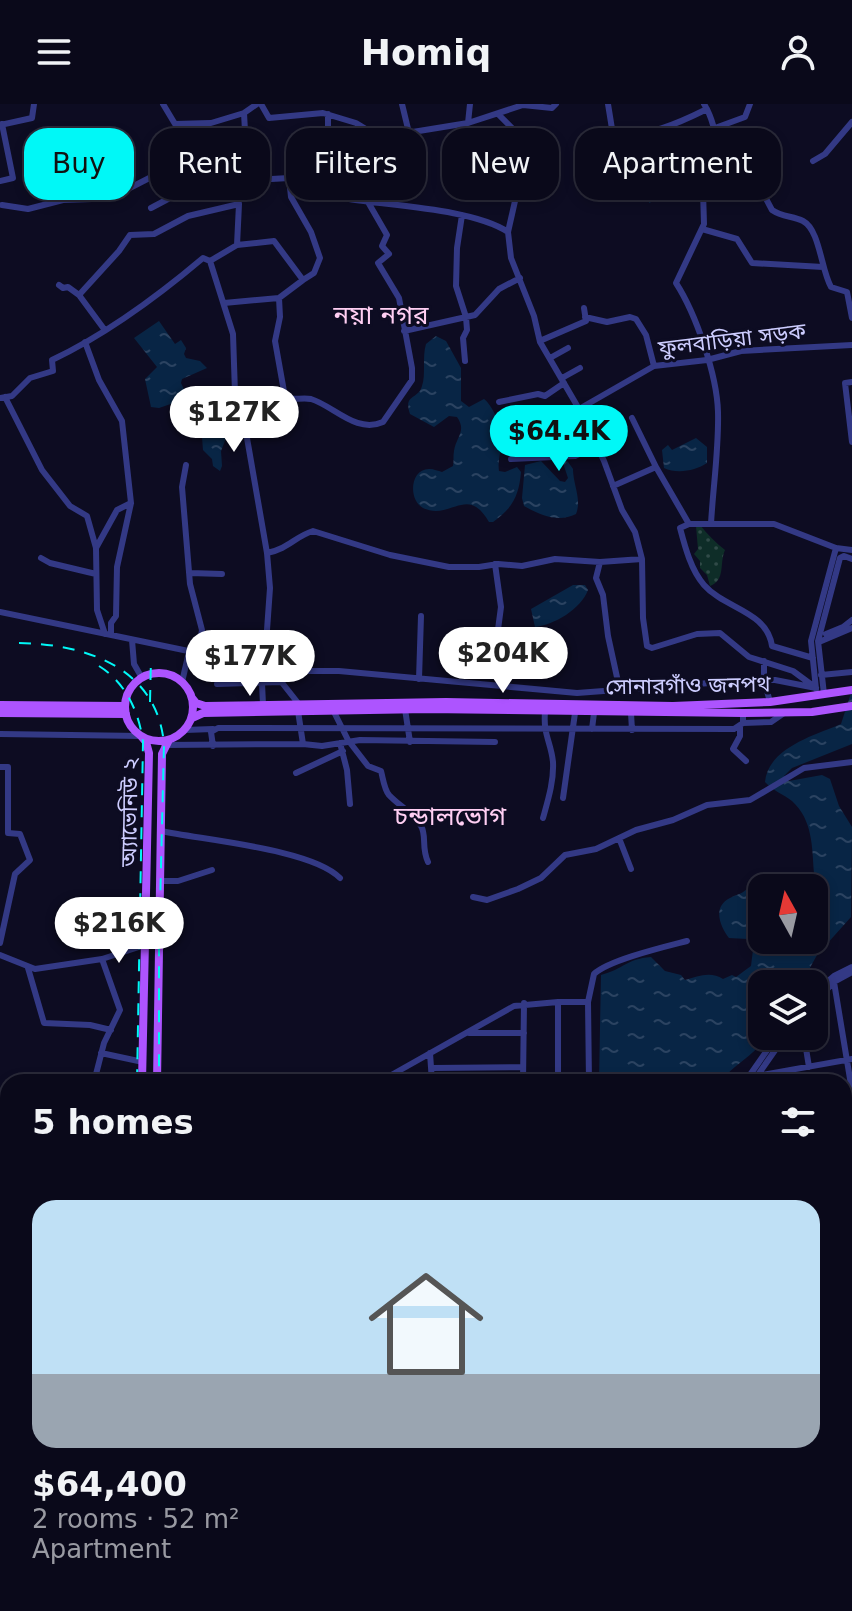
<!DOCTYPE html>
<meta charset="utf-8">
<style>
:root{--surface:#0a091a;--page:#181727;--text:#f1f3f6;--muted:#999aa2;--line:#2a2a39;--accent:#00f8f7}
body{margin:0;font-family:"DejaVu Sans","Noto Sans Bengali",sans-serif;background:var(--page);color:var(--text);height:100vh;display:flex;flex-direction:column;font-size:30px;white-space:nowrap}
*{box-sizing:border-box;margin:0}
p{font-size:26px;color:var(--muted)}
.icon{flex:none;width:44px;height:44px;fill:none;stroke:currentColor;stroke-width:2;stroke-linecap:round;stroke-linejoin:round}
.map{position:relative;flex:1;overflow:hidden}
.side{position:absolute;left:0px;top:970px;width:852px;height:538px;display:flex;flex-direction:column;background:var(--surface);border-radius:24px 24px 0 0;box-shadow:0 4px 12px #0003,0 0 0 2px var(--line)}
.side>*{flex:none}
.hud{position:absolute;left:24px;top:24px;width:804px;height:72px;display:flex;gap:16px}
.needle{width:52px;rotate:352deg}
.tools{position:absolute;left:748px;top:770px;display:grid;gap:16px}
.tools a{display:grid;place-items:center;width:80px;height:80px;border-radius:16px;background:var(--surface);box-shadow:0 4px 12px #0003,0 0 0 2px var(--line);font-size:40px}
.price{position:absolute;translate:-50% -68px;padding:0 18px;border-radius:28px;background:#fff;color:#222;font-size:26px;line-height:52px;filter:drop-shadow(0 2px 4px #0008)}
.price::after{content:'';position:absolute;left:50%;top:48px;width:24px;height:18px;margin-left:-12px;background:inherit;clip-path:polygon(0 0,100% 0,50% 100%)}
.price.on{background:var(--accent);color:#111}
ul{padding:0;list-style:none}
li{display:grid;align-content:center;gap:16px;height:424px;padding:0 32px}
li+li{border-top:2px solid var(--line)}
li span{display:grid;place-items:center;height:248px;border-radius:24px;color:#555}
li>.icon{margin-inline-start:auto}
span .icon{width:144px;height:144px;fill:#fffc;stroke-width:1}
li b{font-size:34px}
h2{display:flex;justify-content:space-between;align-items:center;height:96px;padding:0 32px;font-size:34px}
.chip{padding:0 28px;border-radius:24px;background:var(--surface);box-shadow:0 4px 12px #0003,0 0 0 2px var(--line);font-size:28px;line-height:72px}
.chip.on{background:var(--accent);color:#111}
header{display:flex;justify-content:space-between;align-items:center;height:104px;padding:0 32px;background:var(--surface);font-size:36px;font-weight:700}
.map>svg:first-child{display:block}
.grass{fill:url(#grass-dots)}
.water{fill:url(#water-ripples)}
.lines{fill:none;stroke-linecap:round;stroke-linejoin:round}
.minor{stroke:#333985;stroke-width:6}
.major{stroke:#ad54ff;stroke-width:8}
.rail{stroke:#00f8f7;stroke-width:2;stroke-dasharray:12 10;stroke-linecap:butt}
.labels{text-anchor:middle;stroke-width:6;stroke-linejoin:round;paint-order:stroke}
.street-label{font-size:22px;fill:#cdcdff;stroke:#0d0c22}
.quarter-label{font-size:26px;fill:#ffcff3;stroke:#0d0c22}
</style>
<header><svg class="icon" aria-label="menu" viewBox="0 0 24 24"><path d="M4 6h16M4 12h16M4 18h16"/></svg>Homiq<svg class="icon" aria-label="person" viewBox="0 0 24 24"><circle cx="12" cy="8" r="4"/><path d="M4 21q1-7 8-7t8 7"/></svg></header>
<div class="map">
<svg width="852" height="1507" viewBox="0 0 852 1507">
<defs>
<pattern id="grass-dots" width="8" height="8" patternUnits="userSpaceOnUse" patternTransform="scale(2)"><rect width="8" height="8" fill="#0e2d28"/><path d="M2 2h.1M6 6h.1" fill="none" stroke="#304a48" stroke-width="1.8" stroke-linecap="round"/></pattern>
<pattern id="water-ripples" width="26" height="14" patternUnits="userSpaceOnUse" patternTransform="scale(2)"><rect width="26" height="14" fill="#082545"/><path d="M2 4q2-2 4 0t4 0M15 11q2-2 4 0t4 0" fill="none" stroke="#2b4361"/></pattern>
</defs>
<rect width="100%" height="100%" fill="#0d0c22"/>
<path class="grass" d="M700 421C707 430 716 439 725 446 719 459 726 476 710 482L707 471 700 464V457L694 450 698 445 696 422Z"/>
<path class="water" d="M662 55V66L658 73 661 74C662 89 663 93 649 99L648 79 645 76 640 79 645 62 652 59 657 66 658 57Z
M159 217 175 240 181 236 186 244 184 250 186 254 200 257 207 264 182 275 181 279 188 294 159 304 151 303 145 275 157 263 134 234Z
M436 232 446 237 461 264V297L469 303 484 295C492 301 501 321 502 332 503 343 497 355 499 367L505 368 517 363 521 368C519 391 513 404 493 418H489C467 380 451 417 423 404 408 396 410 365 429 365 434 365 438 367 442 368L453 362C454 357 453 352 454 347 456 333 467 327 457 313L449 312 434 323 410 310C403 290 418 296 422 282 426 271 422 253 426 240Z
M220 331 226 334 221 347 222 362 220 367 213 362 212 355 203 346 202 333Z
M696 334 707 343V359C695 367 677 370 664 364L662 346 668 341 672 346Z
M566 355 573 365C573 381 582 395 576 410 558 419 540 411 524 402L522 394 525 361 541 357 560 377 565 378 568 374 563 359Z
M573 481H585L588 486C581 505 554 521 535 523L531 505Z
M852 586V640L792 664 784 672 789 677 822 671 830 675 839 702 852 723 851 813 817 851 801 880H762V932H766C755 952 734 960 720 978H599L601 871C624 865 626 855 651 853L665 867 681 871 685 876C698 872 711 867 723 875L732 871 736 873 751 862 753 846 748 835 729 834C720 822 712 803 730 794 737 790 740 791 747 785L755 788V793L762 797V836H814V784H802L814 769C812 743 813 716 792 697 783 690 773 687 765 678 768 644 815 631 841 620Z
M8 1370V1406L0 1407V1371Z
M608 1500H671L668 1507H607Z"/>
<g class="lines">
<path class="minor" d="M163 0 175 20 211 19 244 9
M257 0 244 9 245 27 232 58 239 100 237 141 210 157 233 230 235 289 247 334 267 449 270 484 267 526 269 548 283 580 298 599
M261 0 269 14 323 9 356 19 374 30 388 32 468 19 523 1 552 4 556 0
M402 0 409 29
M608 0 613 31C647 33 677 20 707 5
M704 0C719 24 716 53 727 79L755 74 772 106C782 113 793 112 803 117 820 126 821 166 831 183L847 188 852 214
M328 10V46L349 56V95C392 102 473 105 508 128
M498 10 517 29 529 48 530 56 522 66 508 128 511 154 534 212 540 238 579 305 604 357 622 406 635 428 642 455 643 514 647 542 652 544 697 530 720 529 749 553 793 567 816 584
M468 19 470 0
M0 21 32 14 34 0
M715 24 745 13 750 0
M813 57 825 50 852 18
M289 74 297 52 290 47
M0 77 13 74 2 20
M235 77 289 74 291 93 311 128 320 154 314 169 303 176
M2 101 28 105 63 96 92 95 122 88 200 48 235 49
M151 104 168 95 172 89C189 87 190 80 202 77 213 75 223 74 234 70
M462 111 457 144 456 182 466 213 467 226 463 234 465 257
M702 125 737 135 752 159 823 163
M237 141 274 137 303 176 279 194 280 213 275 237 285 293C294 297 301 293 311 295 334 302 356 330 383 318L412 276V264L399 194 378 159 389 150 382 142 387 131 368 98
M59 181 63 184 68 183 79 191 104 225
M79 191 119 147 130 131 154 130 188 112 239 100
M224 199 279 194
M585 213 607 218 630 213 636 215 646 231 654 262
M404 227 475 211 499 185 520 174
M542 236 586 217 584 204
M85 238 99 276 122 317 131 399 117 463 116 512 111 519V531
M550 254 568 244
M562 274 580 264
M852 278 845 279 852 338
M5 293 42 366 70 402 87 412 96 444 97 506 105 530
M0 294 12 292 30 274 53 267 52 256C105 231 158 192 203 154L210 157
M499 298 538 290 545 292 564 279
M579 305 654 262 707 256 741 247 852 241
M632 314 656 363
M511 355 575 352 597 341
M613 382 656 363 689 420H774L836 444 852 446
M689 420 680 424C685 443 691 466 704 481 725 505 767 507 772 542L813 554
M711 420C713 383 719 345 718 308 717 271 696 210 676 179L704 120 703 87 705 84 727 79
M96 444 117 406 131 399
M267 449C290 444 294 433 313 427L390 451 449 463H479L498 460 522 462 555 455 600 458 642 455
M41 454 50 459 96 470
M600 458 596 474 603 491 608 532 620 587
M495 460 501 503 497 533 554 552
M190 469 222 470
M0 508 198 549 202 526 190 480 182 383 186 361
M826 530 843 523 852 516
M132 536 134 560 142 574
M819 538 852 524
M479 541 497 533
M764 557V576L770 598
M233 559C249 557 259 543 265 529
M279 571 294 567H339L577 589 750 576H775L816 584
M821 571 852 568
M419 575 421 512
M182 578 189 548
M262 579 263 601
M217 580 282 578
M816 585 811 537 836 444
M824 590 818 537 840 454 844 452 852 455
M405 605 410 638
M333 606 348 636 368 662 381 667C383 674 384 685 389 691 399 702 413 708 421 722 427 732 421 743 428 758
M298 607 303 640
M631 609 632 626
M743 619 771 618 784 609
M740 623V632L733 645 746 657
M592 625 594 609
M185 626 213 625
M0 630 141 632
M340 639 347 666 350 700
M164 641 303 640 322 642 360 636 495 638
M213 642 211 628 218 624 734 625 743 619V609
M0 663H8V729L20 730 30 756 15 770 0 839
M296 669 343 647
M563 694 575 609
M543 714C548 696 554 677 553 658 551 638 543 631 545 608
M161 727C203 736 312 745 340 774
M619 734 631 765
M160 777H178L212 766
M473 793 487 796 518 785 541 774 565 751 596 745 636 726 673 716 707 701 750 696 804 664 852 658
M0 851 35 865 102 855 120 906 104 939 94 978
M102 855 145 841
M28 864 44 919 90 921 111 926
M834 878 852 987
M814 889 834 872 852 863
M814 899 834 878 852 868
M558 902V898H588
M469 929H524
M804 932 809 963
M101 949 143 958
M430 949 432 978
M432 964 523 963
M756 972 852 955
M379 978 514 902 558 898V978
M523 978 524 899
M589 978 588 898 594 870C609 856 664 843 687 837
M745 978 777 932
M753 978 785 932
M844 1025 852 1024
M844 1066 852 1064
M844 1102 852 1101
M0 1135H8
M844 1260 852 1257
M1 1285 2 1141
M0 1317H8
M844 1329 850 1353
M0 1350H8
M0 1356 8 1354
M847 1425 848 1507
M208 1500V1507
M300 1500 301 1507
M399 1500V1507
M431 1500V1507
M524 1500V1507
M557 1500V1507
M113 1507V1500
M144 1507V1500
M176 1507V1500
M333 1507V1500
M366 1507V1500
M588 1507V1500
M692 1507 694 1500
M744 1507V1500
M781 1507V1500"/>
<path class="major" d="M125 603a34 34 0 1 1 68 0a34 34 0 1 1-68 0Z
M192 594 196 599 205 602 446 598 673 602 770 598 852 586
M0 601 125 602
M0 609 126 610
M192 614 203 609 427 605 743 609 812 608 852 602
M141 632 146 638 149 649 142 978
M157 978 162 650 169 636
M82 1507V1500
M94 1507V1500"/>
<path class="rail" d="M19 539C85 540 157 563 164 640L159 844V978
M99 562C126 579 139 608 143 638L137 978
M150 598 151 554
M85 1500V1507"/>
</g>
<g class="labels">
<g class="street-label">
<text transform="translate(732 235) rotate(-7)" y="8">ফুলবাড়িয়া সড়ক</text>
<text transform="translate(688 581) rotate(-1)" y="8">সোনারগাঁও জনপথ</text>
<text transform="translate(129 708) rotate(-89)" y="8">অ্যাভেনিউ ২</text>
</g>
<g class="quarter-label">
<text x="381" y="220">নয়া নগর</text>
<text x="450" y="721">চন্ডালভোগ</text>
</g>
</g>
</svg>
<div class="tools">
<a><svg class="needle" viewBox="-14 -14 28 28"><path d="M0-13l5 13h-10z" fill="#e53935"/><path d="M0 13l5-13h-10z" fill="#999aa2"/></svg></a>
<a><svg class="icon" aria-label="layers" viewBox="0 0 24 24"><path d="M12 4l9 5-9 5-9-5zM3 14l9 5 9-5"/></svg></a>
</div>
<b class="price" style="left:234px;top:350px">$127K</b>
<b class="price on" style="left:559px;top:369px">$64.4K</b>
<b class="price" style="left:503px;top:591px">$204K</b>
<b class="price" style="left:250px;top:594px">$177K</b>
<b class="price" style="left:119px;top:861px">$216K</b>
<div class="hud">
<a class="chip on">Buy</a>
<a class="chip">Rent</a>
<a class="chip">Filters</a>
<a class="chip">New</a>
<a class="chip">Apartment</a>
</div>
<section class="side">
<h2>5 homes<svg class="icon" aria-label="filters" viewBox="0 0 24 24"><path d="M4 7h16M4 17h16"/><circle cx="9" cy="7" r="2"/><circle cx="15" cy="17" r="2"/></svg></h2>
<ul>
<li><span style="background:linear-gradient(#bfe0f5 70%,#9aa5b1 0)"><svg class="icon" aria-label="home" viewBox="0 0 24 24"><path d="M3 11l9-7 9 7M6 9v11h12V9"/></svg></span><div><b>$64,400</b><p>2 rooms · 52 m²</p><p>Apartment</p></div></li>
</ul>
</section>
</div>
